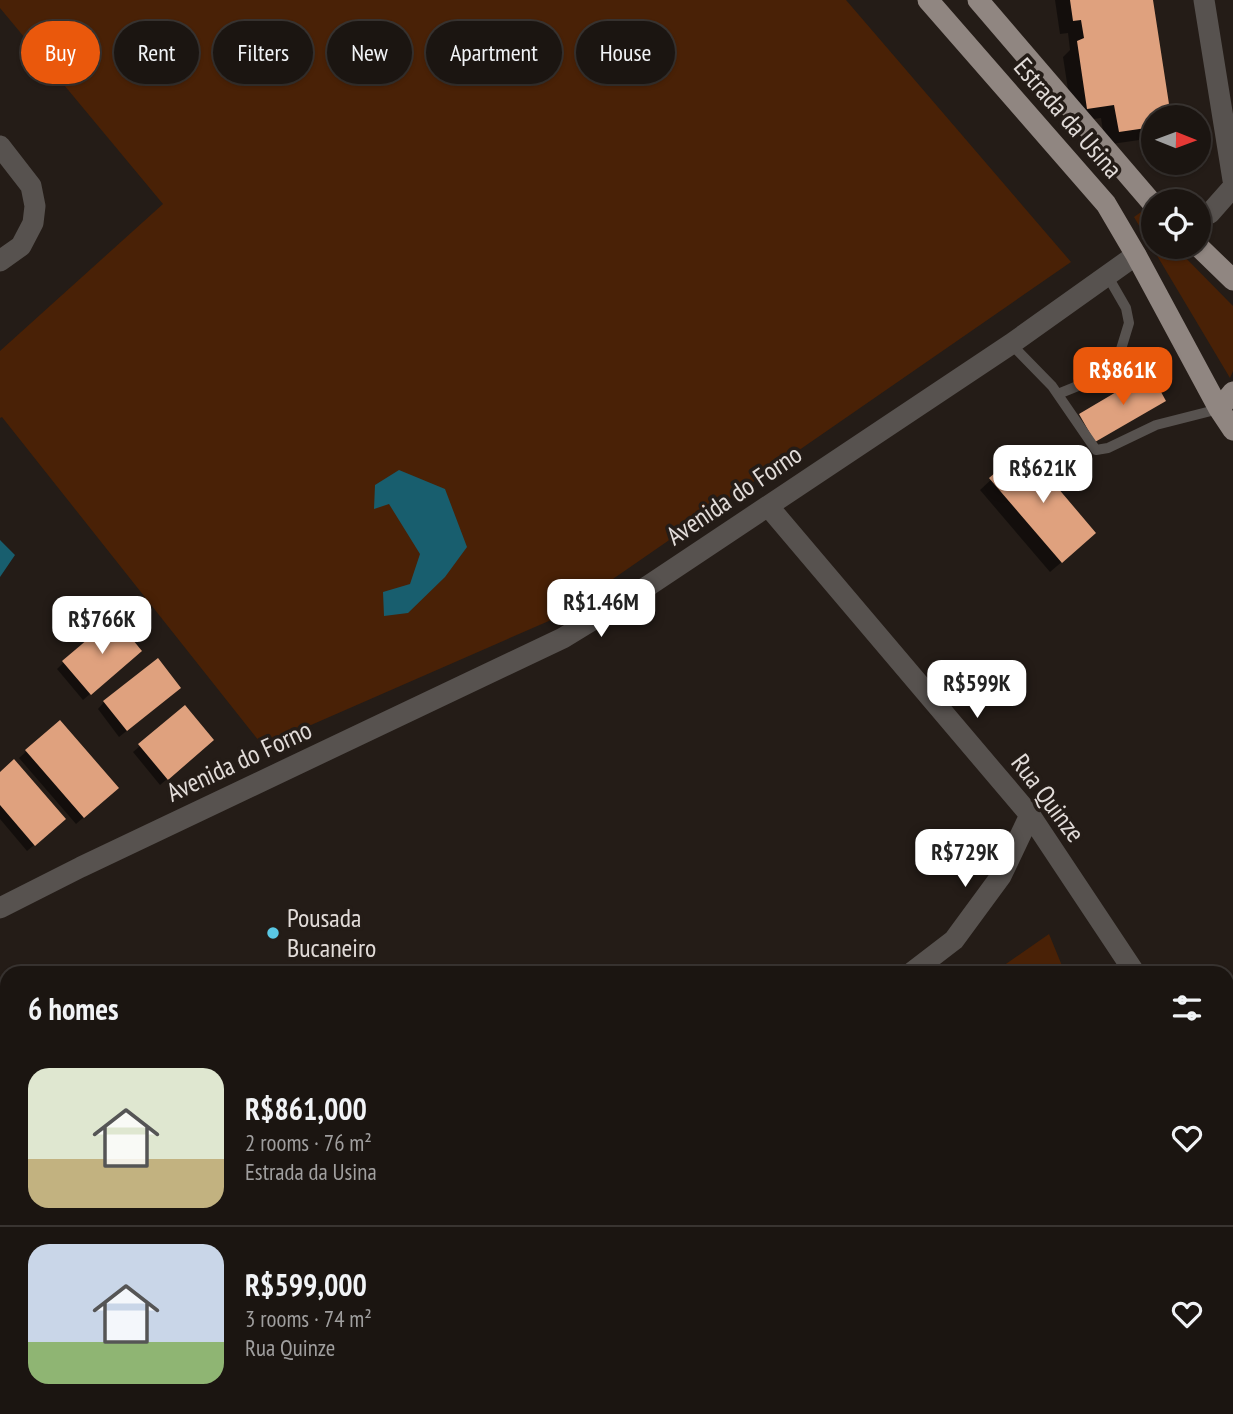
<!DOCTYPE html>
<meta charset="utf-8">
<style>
:root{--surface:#1b1511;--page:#28221f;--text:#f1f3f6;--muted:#a09f9f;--line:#393431;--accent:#ea580c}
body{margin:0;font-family:"PT Sans Narrow",sans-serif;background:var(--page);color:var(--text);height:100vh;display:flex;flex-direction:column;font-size:26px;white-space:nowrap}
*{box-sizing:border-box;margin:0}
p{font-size:23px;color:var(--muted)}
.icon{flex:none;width:38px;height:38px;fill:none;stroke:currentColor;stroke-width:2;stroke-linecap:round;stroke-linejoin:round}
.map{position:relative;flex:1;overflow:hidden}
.sheet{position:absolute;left:0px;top:966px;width:1234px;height:448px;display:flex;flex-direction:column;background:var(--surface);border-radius:21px 21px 0 0;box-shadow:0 2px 5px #0004,0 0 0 2px var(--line)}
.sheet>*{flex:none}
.banner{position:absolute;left:21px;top:21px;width:700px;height:63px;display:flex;gap:14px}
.needle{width:46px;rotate:91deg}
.buttons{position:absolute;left:1141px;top:105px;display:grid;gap:14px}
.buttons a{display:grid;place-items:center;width:70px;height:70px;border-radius:50%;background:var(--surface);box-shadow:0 2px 5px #0004,0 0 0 2px var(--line);font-size:35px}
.price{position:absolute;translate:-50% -60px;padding:0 16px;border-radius:14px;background:#fff;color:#222;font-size:23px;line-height:46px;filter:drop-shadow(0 2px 4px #0008)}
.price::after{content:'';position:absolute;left:50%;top:42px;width:21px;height:16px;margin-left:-10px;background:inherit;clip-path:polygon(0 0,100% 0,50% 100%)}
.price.current{background:var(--accent);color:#fff}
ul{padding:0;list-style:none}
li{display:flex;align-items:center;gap:21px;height:175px;padding:0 28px}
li+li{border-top:2px solid var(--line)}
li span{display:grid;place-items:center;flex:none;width:196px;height:140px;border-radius:21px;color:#555}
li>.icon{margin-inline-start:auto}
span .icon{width:84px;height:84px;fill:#fffc;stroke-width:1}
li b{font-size:30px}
h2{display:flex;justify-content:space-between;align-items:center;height:84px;padding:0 28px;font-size:30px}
.tag{padding:0 24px;border-radius:32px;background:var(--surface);box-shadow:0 2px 5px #0004,0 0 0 2px var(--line);font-size:24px;line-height:63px}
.tag.current{background:var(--accent);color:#fff}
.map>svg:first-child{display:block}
.green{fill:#492106}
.water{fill:#185e6e}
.shadow{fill:#0007}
.building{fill:#dfa17e}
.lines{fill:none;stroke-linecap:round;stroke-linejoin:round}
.lane{stroke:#57524f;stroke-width:10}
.street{stroke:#57524f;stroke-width:21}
.primary{stroke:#908681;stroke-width:21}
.poi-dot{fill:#5ac8e5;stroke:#241c17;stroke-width:2.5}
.labels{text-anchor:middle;stroke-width:7;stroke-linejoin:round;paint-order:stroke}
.street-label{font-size:26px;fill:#e2dcd9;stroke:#241c17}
.poi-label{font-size:26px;fill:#e2dcd9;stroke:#241c17;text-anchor:start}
</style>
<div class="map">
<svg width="1233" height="1414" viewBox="0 0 1233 1414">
<rect width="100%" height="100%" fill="#241c17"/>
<path class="green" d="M0 0H846L1071 262 558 617 263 746 2 417 0 418V351L163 204 0 8Z
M1141 212 1153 225V247H1175L1233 306V371L1230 378 1134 217Z
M1049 934 1065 973H993Z
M43 1407H1072L1074 1414H42Z"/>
<path class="water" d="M399 470 445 489 467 547 445 577 408 613 384 616 383 592 410 584 420 554 389 504 374 509 375 485Z
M0 540 15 555 0 577Z"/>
<path class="shadow" d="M1055 0H1152L1169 117H1153V138L1105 145 1101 118 1073 122 1063 57 1070 50 1068 33 1060 34Z
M1023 450 1084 543 1050 572 980 490Z
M133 657 83 700 57 669 64 662Z
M172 695 119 737 98 709 104 702Z
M59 722 109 795 76 824 19 758Z
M140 746 205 747 160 785 133 752Z
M0 774 57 826 27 851 0 819Z"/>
<path class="building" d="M1070 0H1153L1171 117H1153V127L1119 132 1114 105 1087 109 1077 41 1084 38 1081 20 1073 21Z
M1150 372 1166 401 1095 442 1079 414Z
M1024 448 1096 533 1062 563 989 478Z
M114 617 142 651 91 695 62 661Z
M158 658 181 688 127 731 103 701Z
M185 705 214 740 168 780 138 744Z
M60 720 119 788 84 818 25 750Z
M14 759 66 819 35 846 0 805V772Z"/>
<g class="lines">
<path class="lane" d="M1011 344 1052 386 1096 450 1108 448 1156 425 1219 409
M1058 394 1100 377 1118 359 1129 323 1126 308 1107 275"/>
<path class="street" d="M1204 0 1233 180
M0 146 31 186 35 206 33 223 21 246 0 261
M1199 219 1210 213 1233 187
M768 506 1030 815 1135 973
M0 908 81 867 563 638 648 586 1011 344 1136 255
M911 973 954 940 1001 876 1030 815
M0 1096 7 1099
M1227 1111 1233 1120
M638 1407 650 1414"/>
<path class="primary" d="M928 0 1106 204 1136 255 1219 409 1233 430
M978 0 1153 204
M1199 247 1233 280
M1219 409 1233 392"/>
</g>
<circle class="poi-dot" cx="273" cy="933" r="7"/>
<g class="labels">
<g class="street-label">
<text transform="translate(1068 118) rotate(49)" y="9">Estrada da Usina</text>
<text transform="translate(734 495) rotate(-34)" y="9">Avenida do Forno</text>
<text transform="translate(239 761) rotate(-25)" y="9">Avenida do Forno</text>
<text transform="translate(1048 798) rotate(53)" y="9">Rua Quinze</text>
</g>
<g class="poi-label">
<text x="287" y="927">Pousada<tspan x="287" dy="30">Bucaneiro</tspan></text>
</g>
</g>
</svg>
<div class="buttons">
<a><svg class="needle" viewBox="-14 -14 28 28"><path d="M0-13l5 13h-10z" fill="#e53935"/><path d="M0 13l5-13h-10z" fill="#a09f9f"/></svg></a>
<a><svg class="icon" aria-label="locate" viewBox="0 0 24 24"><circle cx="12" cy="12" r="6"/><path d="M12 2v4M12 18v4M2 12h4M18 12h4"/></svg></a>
</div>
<b class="price current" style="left:1123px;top:407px">R$861K</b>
<b class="price" style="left:1043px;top:505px">R$621K</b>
<b class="price" style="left:601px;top:639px">R$1.46M</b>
<b class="price" style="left:102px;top:656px">R$766K</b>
<b class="price" style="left:977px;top:720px">R$599K</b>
<b class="price" style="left:965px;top:889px">R$729K</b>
<div class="banner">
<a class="tag current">Buy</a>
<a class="tag">Rent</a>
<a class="tag">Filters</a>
<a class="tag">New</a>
<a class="tag">Apartment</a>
<a class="tag">House</a>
</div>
<section class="sheet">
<h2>6 homes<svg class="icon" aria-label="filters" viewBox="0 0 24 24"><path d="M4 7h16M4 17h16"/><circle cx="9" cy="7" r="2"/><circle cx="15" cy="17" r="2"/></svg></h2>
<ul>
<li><span style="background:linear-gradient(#dfe7d0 65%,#c2b280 0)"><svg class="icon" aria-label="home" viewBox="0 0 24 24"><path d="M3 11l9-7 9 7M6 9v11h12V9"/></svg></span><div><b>R$861,000</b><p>2 rooms · 76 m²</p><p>Estrada da Usina</p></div><svg class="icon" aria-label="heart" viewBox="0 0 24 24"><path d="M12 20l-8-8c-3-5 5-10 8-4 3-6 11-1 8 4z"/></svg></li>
<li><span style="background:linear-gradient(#c9d6e8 70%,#8fb573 0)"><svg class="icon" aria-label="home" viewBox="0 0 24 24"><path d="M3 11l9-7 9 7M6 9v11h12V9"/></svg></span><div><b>R$599,000</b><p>3 rooms · 74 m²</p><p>Rua Quinze</p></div><svg class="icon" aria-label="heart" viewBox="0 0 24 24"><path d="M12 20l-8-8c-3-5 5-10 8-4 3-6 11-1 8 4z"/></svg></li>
</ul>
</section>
</div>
